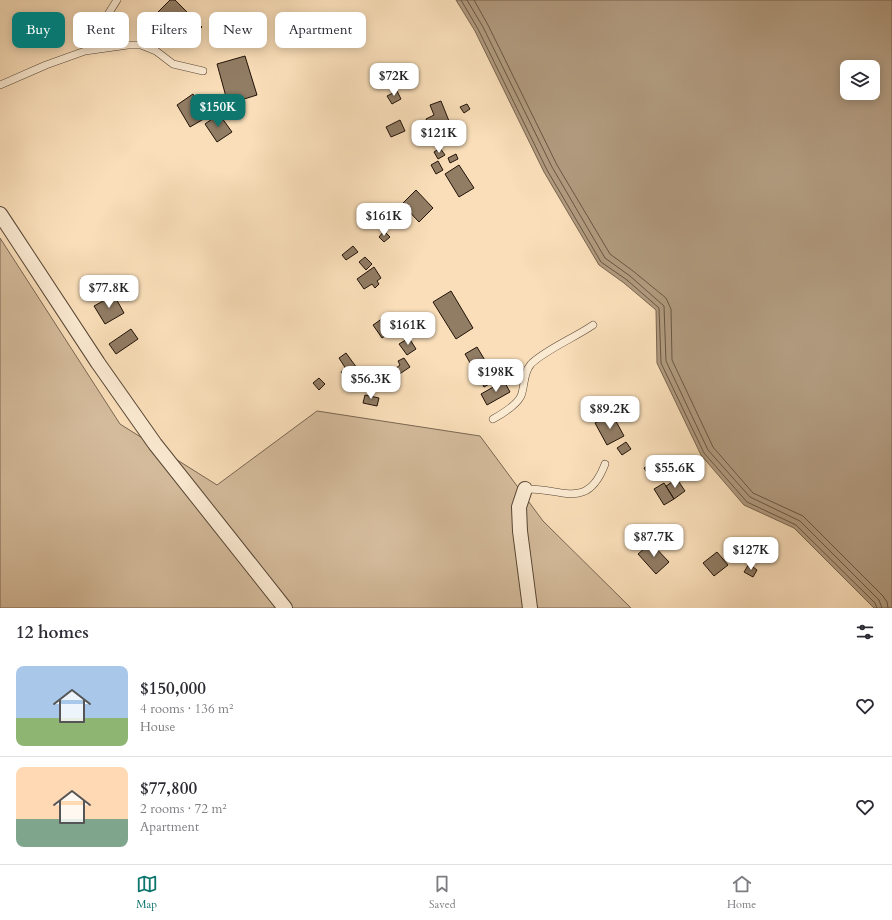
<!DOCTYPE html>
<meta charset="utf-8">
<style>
:root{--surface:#fff;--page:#f7f7f7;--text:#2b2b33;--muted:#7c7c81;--line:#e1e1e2;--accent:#0f766e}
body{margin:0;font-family:Cardo,serif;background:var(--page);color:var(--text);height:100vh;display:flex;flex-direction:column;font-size:15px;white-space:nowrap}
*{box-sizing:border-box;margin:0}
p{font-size:13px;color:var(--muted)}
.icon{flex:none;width:22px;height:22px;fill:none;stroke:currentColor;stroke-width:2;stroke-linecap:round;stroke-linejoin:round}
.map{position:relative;height:608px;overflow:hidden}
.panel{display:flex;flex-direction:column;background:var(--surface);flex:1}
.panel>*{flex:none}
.guide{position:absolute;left:12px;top:12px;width:400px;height:36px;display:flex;gap:8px}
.tools{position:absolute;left:840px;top:60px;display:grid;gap:8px}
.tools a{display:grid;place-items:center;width:40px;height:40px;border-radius:8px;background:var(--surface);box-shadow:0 2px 10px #0003;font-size:20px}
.price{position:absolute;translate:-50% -34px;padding:0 9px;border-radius:8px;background:#fff;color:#222;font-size:13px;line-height:26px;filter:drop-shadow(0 1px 2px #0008)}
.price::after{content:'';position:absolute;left:50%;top:24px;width:12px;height:9px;margin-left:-6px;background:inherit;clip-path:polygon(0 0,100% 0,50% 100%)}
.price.selected{background:var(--accent);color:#fff}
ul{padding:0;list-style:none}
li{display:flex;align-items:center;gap:12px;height:100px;padding:0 16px}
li+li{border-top:1px solid var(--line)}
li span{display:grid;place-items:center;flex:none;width:112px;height:80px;border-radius:8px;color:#555}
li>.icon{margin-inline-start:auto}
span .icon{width:48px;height:48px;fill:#fffc;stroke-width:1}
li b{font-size:17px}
h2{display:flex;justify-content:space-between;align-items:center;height:48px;padding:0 16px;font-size:17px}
.chip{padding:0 14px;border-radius:8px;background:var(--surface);box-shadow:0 2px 10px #0003;font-size:14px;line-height:36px}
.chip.selected{background:var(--accent);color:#fff}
.tab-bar{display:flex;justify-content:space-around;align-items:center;height:56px;border-top:1px solid var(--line);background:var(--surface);font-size:11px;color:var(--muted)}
.tab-bar a{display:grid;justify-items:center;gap:2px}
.tab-bar .selected{color:var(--accent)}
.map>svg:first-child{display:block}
.green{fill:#d4bb9b;stroke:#7a6652}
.water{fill:#b0997d;stroke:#77634e;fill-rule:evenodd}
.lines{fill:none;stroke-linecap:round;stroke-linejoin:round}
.shore{stroke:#685642;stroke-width:1}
.building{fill:#917c64;stroke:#211208}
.lane-casing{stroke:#574534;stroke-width:8}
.street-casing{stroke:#574534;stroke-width:16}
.lane{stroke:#fbead2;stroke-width:7}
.street{stroke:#fbead2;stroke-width:14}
</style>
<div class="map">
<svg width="892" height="608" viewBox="0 0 892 608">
<rect width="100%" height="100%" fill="#f9deb9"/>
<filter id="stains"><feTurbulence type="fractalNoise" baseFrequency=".005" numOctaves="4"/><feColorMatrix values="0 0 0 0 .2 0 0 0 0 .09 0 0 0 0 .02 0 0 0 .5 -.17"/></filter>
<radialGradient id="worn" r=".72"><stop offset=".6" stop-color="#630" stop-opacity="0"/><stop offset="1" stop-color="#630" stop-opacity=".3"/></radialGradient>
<path class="green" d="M0 238 120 424 217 485 317 411 480 436 543 521 631 608H0Z"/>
<path class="water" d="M456 0H892V608H874L794 528 744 505 701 455 657 363 656 310 624 283 599 265 544 172 475 31ZM847 67H873V93H847Z"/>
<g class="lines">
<path class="shore" d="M461 0 478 29 547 170 601 262 627 280 659 308 661 363 704 453 747 502 796 525 875 603 877 608
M467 0 483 27 552 167 605 258 630 276 664 306 666 361 708 450 750 497 800 521 879 600 882 608
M474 0 488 25 557 165 610 254 633 271 666 298 671 309 672 360 713 447 753 493 803 516 883 596 887 602 888 608"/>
</g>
<path class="building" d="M170 0H175L202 27 192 37 187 32 181 38 177 33 171 38 163 31 169 25 157 13Z
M225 14 228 22 218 26 215 19Z
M245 56 257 95 228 104 217 64Z
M397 91 401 99 392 104 387 96Z
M193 94 207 117 190 127 177 105Z
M441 101 449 121 430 129 426 119 434 115 430 105Z
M467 104 470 109 464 113 460 107Z
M219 114 232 132 217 142 205 124Z
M400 120 405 131 391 137 386 127Z
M440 148 445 155 438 159 434 152Z
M456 154 458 159 450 163 448 158Z
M438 161 443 170 436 174 431 165Z
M459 165 474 188 459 197 445 174Z
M416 190 433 208 419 222 402 204Z
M384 231 390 237 384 242 379 237Z
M353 246 358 252 346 260 342 255Z
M365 257 372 264 366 270 359 262Z
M374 267 381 278 377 281 379 284 375 288 372 284 364 289 357 279Z
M451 291 473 328 456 339 433 302Z
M114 295 124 313 105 324 94 306Z
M389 314 398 327 382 338 373 325Z
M131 329 138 339 116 354 109 344Z
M409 338 416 349 407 355 399 344Z
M477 347 486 362 489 360 500 378 484 387 465 354Z
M346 353 365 379 353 388 341 372 346 369 339 358Z
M404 358 410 367 398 375 395 369 400 365 398 361Z
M319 378 325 384 319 390 313 383Z
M504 381 510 392 487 405 481 394Z
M365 395 379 398 377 406 363 403Z
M612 414 624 436 607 445 595 423Z
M626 442 631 449 622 455 617 448Z
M651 464 655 471 649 476 644 468Z
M677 479 685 491 674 499 666 486Z
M664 483 674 499 664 505 654 489Z
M651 543 669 562 656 574 638 554Z
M717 552 728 565 714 576 703 563Z
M749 564 757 570 753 577 744 572Z"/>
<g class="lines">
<defs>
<path id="lane" d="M85 51 128 45H141L156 51 173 64 203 71
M0 85 46 65 85 51 117 0
M493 419C502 414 516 406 521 396 525 386 523 373 531 364 545 350 576 337 593 325
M525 489C561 487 587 512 605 464"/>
<path id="street" d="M0 214 98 363 155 444 285 608
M525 489 519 507 520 531 530 608"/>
</defs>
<use href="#lane" class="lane-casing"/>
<use href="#street" class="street-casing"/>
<use href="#lane" class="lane"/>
<use href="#street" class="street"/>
</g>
<rect width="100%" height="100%" filter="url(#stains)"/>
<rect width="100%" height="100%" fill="url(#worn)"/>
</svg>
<div class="tools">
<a><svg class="icon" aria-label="layers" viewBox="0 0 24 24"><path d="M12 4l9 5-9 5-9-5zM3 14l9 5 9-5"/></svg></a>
</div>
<b class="price" style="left:394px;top:97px">$72K</b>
<b class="price selected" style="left:218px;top:128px">$150K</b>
<b class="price" style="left:439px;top:154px">$121K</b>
<b class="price" style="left:384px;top:237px">$161K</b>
<b class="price" style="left:109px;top:309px">$77.8K</b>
<b class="price" style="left:408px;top:346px">$161K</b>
<b class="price" style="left:496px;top:393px">$198K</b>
<b class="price" style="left:371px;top:400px">$56.3K</b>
<b class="price" style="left:610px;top:430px">$89.2K</b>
<b class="price" style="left:675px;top:489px">$55.6K</b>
<b class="price" style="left:654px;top:558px">$87.7K</b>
<b class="price" style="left:751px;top:571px">$127K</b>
<div class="guide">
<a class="chip selected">Buy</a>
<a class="chip">Rent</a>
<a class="chip">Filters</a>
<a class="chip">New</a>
<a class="chip">Apartment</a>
</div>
</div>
<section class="panel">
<h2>12 homes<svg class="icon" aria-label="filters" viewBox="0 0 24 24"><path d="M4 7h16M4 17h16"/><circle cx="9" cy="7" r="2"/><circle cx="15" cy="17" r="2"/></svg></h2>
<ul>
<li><span style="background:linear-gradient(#a9c7e8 65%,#8fb573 0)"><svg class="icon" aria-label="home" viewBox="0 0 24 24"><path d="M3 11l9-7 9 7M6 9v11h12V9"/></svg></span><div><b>$150,000</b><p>4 rooms · 136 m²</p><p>House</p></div><svg class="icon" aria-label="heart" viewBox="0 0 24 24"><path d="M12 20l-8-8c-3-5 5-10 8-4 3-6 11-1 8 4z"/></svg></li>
<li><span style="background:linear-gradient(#ffd9b3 65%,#7fa58c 0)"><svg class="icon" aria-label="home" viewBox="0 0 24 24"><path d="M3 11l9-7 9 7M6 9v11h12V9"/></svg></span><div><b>$77,800</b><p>2 rooms · 72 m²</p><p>Apartment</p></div><svg class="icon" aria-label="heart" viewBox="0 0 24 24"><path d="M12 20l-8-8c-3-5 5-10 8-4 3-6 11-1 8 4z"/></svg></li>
</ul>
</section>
<nav class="tab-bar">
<a class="selected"><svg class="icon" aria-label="map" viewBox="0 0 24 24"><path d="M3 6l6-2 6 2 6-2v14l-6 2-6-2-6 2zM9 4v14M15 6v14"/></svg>Map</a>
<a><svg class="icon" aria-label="saved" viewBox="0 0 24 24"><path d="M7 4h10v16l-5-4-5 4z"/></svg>Saved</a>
<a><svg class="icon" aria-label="home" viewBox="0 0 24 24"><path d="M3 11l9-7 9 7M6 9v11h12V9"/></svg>Home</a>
</nav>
